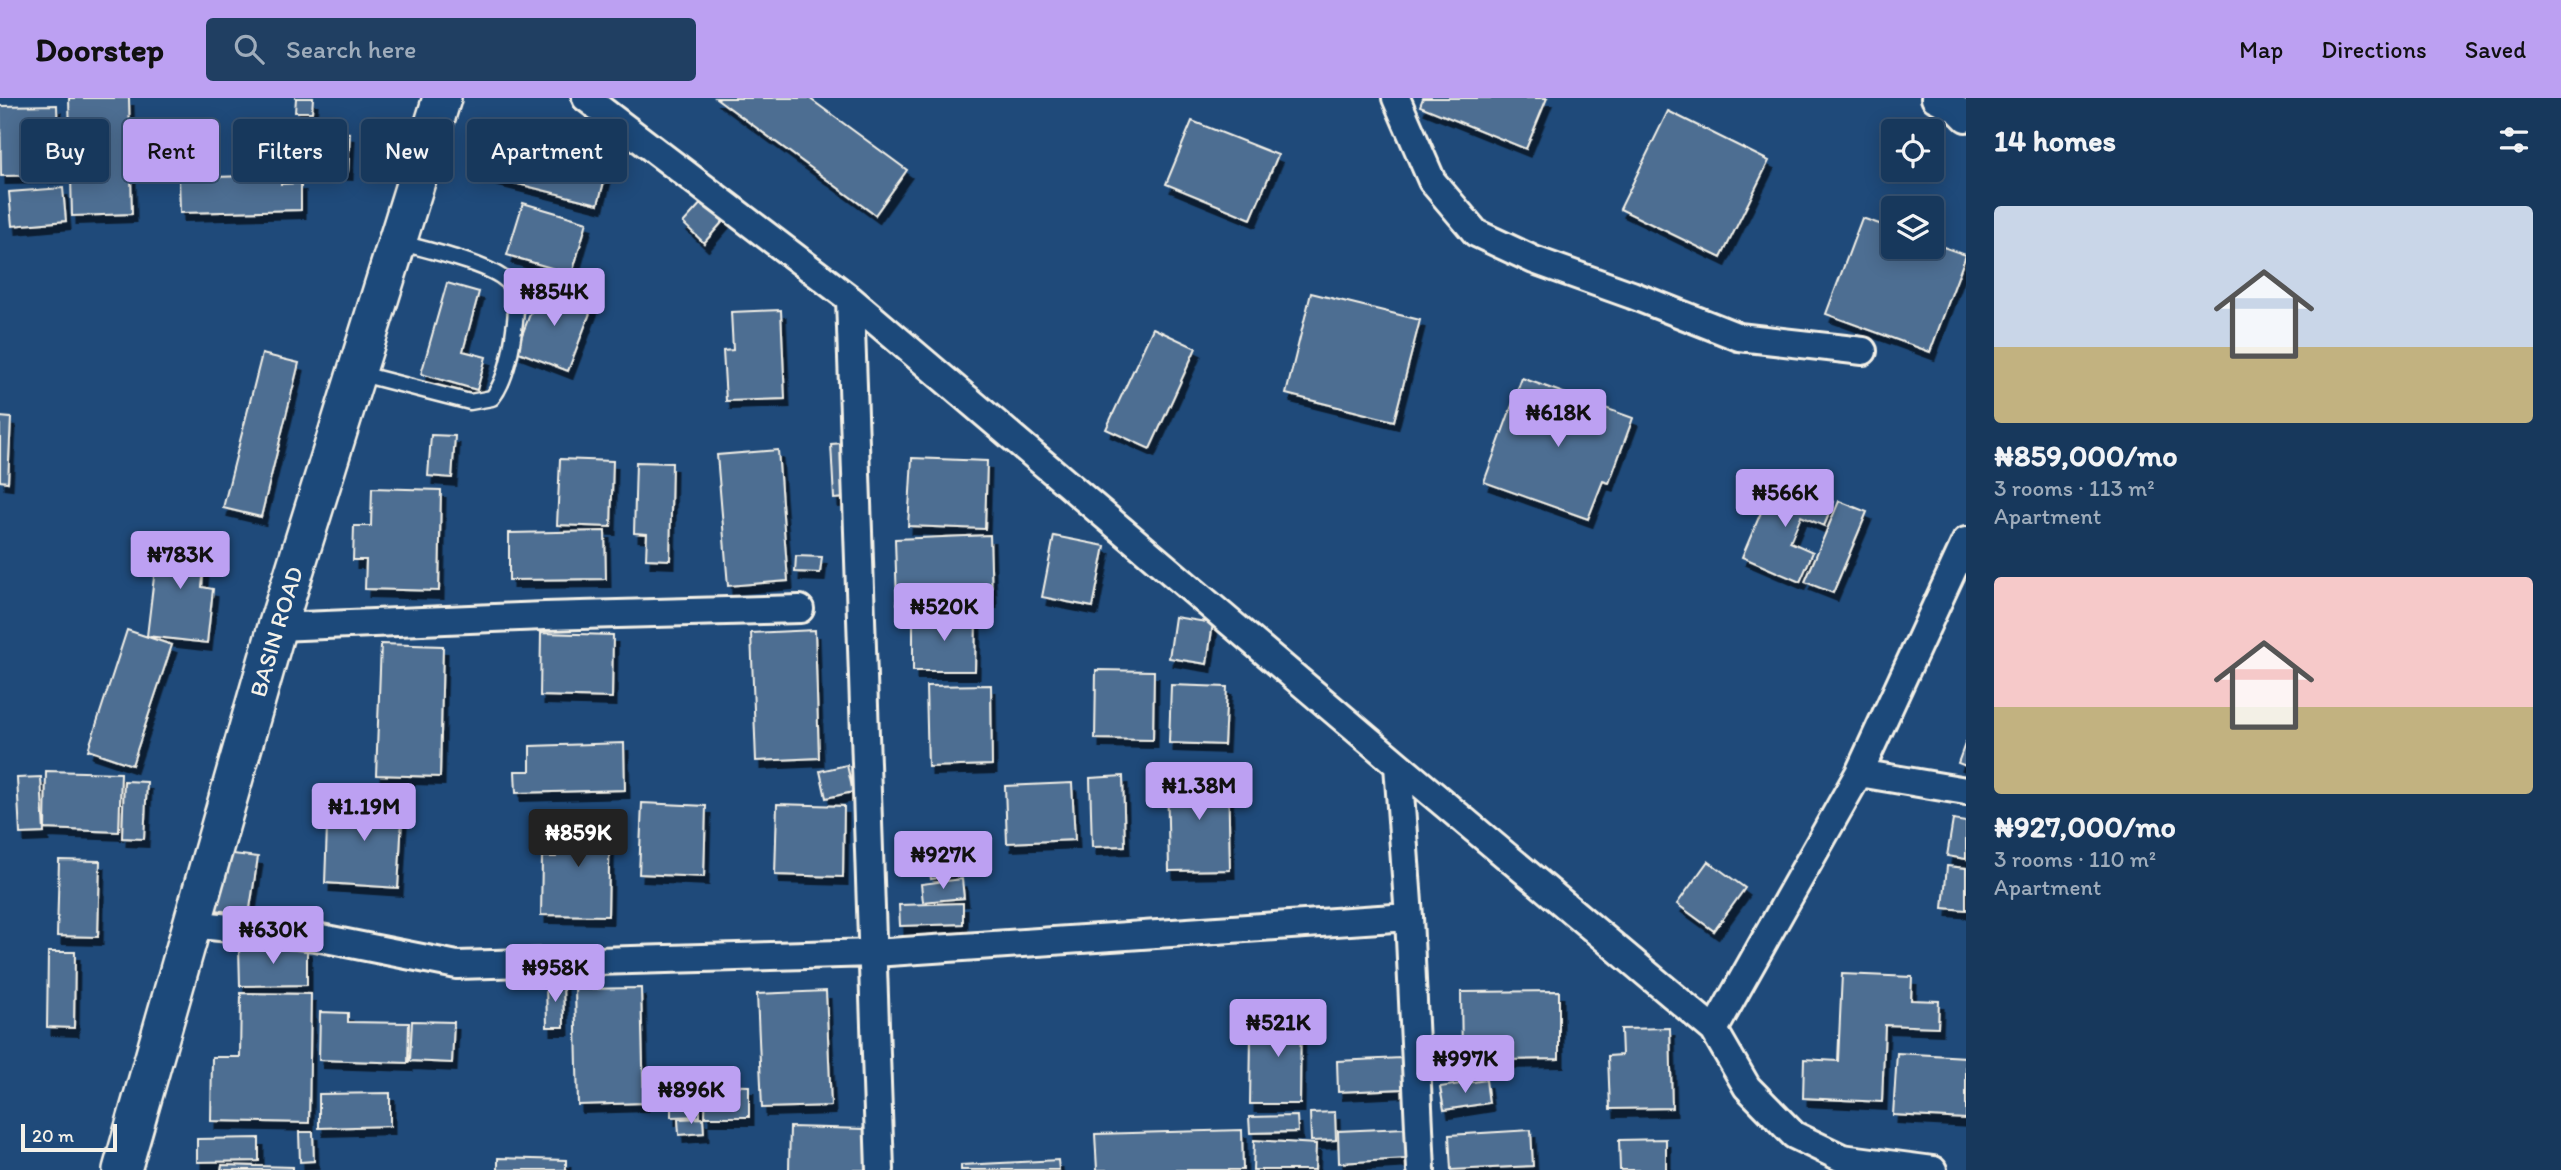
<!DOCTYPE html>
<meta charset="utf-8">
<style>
:root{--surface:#17385c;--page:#203f62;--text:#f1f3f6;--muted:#9eacbb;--line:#365272;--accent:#bca0f2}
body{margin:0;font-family:Itim,sans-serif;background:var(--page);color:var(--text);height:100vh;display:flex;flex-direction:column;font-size:26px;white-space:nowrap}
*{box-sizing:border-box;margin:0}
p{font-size:23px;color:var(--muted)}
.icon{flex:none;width:38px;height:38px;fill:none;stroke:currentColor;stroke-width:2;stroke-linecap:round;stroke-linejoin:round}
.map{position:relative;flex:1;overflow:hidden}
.details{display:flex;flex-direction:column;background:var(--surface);width:595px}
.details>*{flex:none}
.hud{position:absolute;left:21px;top:21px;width:665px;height:63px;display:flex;gap:14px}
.fabs{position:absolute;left:1881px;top:21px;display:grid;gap:14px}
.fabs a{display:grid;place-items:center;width:63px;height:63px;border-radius:7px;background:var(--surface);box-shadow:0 4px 18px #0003,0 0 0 2px var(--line);font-size:35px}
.scale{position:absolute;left:21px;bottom:18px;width:96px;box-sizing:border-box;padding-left:7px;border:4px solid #f4f1e8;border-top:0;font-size:19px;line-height:24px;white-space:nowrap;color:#f4f1e8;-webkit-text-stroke:5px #1f4a7a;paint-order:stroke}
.price{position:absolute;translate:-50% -60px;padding:0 16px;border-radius:7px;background:var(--accent);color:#111;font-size:23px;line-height:46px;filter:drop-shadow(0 2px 4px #0008)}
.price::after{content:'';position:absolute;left:50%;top:42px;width:21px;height:16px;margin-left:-10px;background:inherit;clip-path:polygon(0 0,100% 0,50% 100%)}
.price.selected{background:#222;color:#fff}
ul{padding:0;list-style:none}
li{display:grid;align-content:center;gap:14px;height:371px;padding:0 28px}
li span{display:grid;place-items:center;height:217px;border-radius:7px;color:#555}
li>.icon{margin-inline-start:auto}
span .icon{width:126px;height:126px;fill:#fffc;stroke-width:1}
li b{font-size:30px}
h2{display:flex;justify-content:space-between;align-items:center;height:84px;padding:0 28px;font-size:30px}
.chip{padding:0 24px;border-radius:7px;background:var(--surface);box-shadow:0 4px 18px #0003,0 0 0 2px var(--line);font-size:24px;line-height:63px}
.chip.selected{background:var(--accent);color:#111}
header{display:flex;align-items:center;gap:42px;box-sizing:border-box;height:98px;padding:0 35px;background:var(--accent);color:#111}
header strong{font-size:33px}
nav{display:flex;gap:38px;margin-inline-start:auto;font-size:24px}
.search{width:490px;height:63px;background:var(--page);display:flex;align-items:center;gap:18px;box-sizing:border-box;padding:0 24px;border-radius:7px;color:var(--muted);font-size:26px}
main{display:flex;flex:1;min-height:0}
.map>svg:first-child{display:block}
.building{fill:#4d6e92;stroke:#f4f1e8;stroke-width:2;filter:url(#shadow)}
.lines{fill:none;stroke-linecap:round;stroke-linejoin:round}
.lane-casing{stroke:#f4f1e8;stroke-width:19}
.street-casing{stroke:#f4f1e8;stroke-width:32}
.secondary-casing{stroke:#f4f1e8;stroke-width:42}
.lane{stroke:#1f4a7a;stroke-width:14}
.street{stroke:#1f4a7a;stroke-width:26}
.secondary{stroke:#1f4a7a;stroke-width:37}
.labels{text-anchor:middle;stroke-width:5;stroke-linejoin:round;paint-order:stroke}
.street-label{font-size:24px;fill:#f4f1e8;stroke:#1f4a7a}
</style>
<header>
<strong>Doorstep</strong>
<div class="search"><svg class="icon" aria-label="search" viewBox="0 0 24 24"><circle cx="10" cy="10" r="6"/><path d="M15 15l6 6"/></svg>Search here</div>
<nav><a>Map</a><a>Directions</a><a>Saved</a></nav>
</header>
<main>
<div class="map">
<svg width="1966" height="1072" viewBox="0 0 1966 1072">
<defs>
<filter id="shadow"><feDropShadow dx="4.5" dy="8" stdDeviation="0" flood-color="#0009"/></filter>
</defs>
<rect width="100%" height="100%" fill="#1f4a7a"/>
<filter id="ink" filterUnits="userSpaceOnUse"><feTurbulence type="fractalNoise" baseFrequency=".0143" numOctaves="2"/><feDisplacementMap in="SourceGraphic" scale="14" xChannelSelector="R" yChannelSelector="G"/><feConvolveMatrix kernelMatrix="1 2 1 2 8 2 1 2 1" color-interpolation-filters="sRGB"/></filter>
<g filter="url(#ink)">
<path class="building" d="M69 0H129L132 116 72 118Z
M296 0H313L312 14H295Z
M716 0H809L907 72 875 117Z
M1423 0H1547L1526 51 1420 8Z
M57 7 59 77 1 78 0 8Z
M1668 13 1769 63 1721 160 1620 111Z
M1192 23 1278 57 1251 121 1166 86Z
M491 25 528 35 524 51 565 62 569 44 612 55 598 106 478 76Z
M279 32 281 86 301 85V112L180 115 179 80 248 78 247 33Z
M324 33 350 35 348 74 321 72Z
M63 90 66 123 12 128 9 94Z
M704 102 725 121 704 145 683 125Z
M523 105 587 124 572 176 507 157Z
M1862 120 1894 131V149H1932V145L1966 157 1930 254 1826 216Z
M447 185 479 194 463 253 486 259 477 292 421 276Z
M541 187 593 207 568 273 516 253Z
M1311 195 1420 222 1394 323 1286 296Z
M781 212 785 301 726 303 723 253 733 252 731 214Z
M1153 230 1196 250 1150 351 1106 331Z
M262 256 299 265 261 419 223 410Z
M1522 280 1633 320 1609 385 1603 383 1588 421 1484 384Z
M0 319 11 320 8 384 0 383Z
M431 337 455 338 452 380 428 378Z
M844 345 846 400 834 401 831 346Z
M778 352 788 483 728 488 717 357Z
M912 360 987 363 985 431 908 428Z
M560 361 613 363 611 429 557 427Z
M636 364 672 365 670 462 646 461 647 436 634 435Z
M1776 379 1834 404 1824 428 1801 418 1790 444 1813 454 1800 484 1742 459Z
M372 390 441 392 439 493 365 491 366 462H353L354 428H371Z
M1839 403 1867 414 1833 495 1805 484Z
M605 433 606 481 509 482V435Z
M159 437 207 442 202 489 213 491 207 545 147 538Z
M990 437 992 502 897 506 895 441Z
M1054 438 1105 448 1093 509 1042 499Z
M796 458 822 459 820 475 795 474Z
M913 517 976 518 975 573H913Z
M1175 519 1213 525 1207 566 1169 560Z
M127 532 172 547 132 667 88 652Z
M815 532 819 660 756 663 751 535Z
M541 535 613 537 612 600 540 598Z
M381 546 443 548 440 679 376 677Z
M1096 572 1154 573 1153 642 1095 641Z
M991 587 992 667 928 669 926 588Z
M1171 587 1227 589 1224 647 1169 645Z
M1966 643V668L1958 665Z
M624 645 625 692 516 695 515 673H530V648Z
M847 667 853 694 826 700 820 673Z
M46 673 121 675 119 734 45 731Z
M1228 674 1230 772 1169 773 1167 676Z
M1123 678 1125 748 1092 749 1090 680Z
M41 679 44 735 20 736 17 680Z
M124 683 147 684 144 741 122 740Z
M1072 685 1075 742 1007 745 1005 688Z
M328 700 403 704 398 790 325 785Z
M642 705 706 708 704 779 639 776Z
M777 706 844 708 843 779 775 777Z
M557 719 610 720 608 818 541 817 542 759H556Z
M1953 722 1966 724V761L1947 758Z
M225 755 258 759 249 817 216 812Z
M951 756 954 777 931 781 927 759Z
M59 762 100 763 98 839 57 838Z
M1708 763 1745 790 1714 833 1677 806Z
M1947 768 1966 770V812L1943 810Z
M962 781 964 800 923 804 921 786Z
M963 805V826L900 828 899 807Z
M239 849H307V887L240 888Z
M48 854H75L74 930 47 929Z
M1842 876 1912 879 1911 902 1939 903 1938 929 1885 927 1882 1004 1803 1000 1804 961 1838 963Z
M546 883H563L564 929H547Z
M641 890 644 1005 578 1007 575 891Z
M826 893 831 1008 762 1010 757 896Z
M1559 893V961L1500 962V959H1462L1461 894Z
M241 895 311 896 309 1025 211 1023 212 959H240Z
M1275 902 1301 903 1300 1006H1250L1251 936H1274Z
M320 914 348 915V924L409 925 408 965 319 962Z
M412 923 454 924 452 965 410 963Z
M1670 930 1672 1010 1610 1011 1608 958 1622 957 1621 931Z
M1897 955 1966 959V1021L1893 1017Z
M1401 960 1403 991 1338 994 1337 963Z
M1486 982 1489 1005 1444 1012 1440 989Z
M706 987 749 988V1019H705Z
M699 994 700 1018 671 1019V995Z
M390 995V1028L319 1030V996Z
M1335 1014 1336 1042 1311 1043 1310 1015Z
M1297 1018 1298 1034 1250 1035 1249 1019Z
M703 1020 704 1035 679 1037 678 1021Z
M790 1029 867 1031 866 1072H789Z
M1405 1030 1406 1061 1339 1065 1338 1033Z
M1242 1032 1243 1072H1097L1095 1036Z
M1531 1032 1533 1068 1451 1072 1449 1037Z
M299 1034H313L314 1063 300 1064Z
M259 1040V1063L197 1064V1041Z
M1666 1041V1072H1620L1619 1042Z
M1254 1042 1316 1046 1315 1072H1253Z
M498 1060 566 1062V1072H498Z
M1058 1062 1059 1072H961V1067Z
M222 1067 293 1069V1072H221Z"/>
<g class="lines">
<defs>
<path id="lane" d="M357 275 470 304 492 300C505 284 510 260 513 239 515 222 520 202 509 186 496 167 423 151 398 144"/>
<path id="street" d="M586 0 850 201 1398 667 1714 932 1859 675 1966 443
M1396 0 1432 83 1476 135 1534 162 1632 197 1739 239 1863 253
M1935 0 1958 12 1966 20
M850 201 880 1072
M277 529 545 518 800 511
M1398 667 1409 819 1421 1072
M1859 675 1966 693
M191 826 316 839 457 867 874 855 1409 819
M1714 932 1747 989 1794 1037 1842 1060 1933 1072"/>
<g id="secondary">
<path id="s1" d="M122 1072 277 529 442 0"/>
</g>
</defs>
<use href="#lane" class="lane-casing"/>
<use href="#street" class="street-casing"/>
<use href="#secondary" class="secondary-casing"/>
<use href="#lane" class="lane"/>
<use href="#street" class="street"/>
<use href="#secondary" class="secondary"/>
</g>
</g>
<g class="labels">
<g class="street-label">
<text dy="8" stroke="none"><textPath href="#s1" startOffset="560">BASIN ROAD</textPath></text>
</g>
</g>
</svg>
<div class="fabs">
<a><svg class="icon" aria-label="locate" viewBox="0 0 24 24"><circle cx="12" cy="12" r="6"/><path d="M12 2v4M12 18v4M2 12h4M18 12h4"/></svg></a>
<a><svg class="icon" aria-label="layers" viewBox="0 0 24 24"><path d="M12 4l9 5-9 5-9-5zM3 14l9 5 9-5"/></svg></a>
</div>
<div class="scale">20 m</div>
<b class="price" style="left:554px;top:230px">₦854K</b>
<b class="price" style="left:1558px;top:351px">₦618K</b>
<b class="price" style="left:1785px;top:431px">₦566K</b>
<b class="price" style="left:180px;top:493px">₦783K</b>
<b class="price" style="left:944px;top:545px">₦520K</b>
<b class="price" style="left:1199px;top:724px">₦1.38M</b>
<b class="price" style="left:364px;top:745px">₦1.19M</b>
<b class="price selected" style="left:578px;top:771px">₦859K</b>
<b class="price" style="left:943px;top:793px">₦927K</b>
<b class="price" style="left:273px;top:868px">₦630K</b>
<b class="price" style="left:555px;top:906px">₦958K</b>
<b class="price" style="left:1278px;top:961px">₦521K</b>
<b class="price" style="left:1465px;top:997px">₦997K</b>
<b class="price" style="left:691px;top:1028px">₦896K</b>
<div class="hud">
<a class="chip">Buy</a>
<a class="chip selected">Rent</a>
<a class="chip">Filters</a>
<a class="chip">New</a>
<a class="chip">Apartment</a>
</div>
</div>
<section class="details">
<h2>14 homes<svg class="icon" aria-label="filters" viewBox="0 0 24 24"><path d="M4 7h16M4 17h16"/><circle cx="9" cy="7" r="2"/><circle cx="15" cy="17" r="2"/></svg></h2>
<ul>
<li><span style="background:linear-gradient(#c9d6e8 65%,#c2b280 0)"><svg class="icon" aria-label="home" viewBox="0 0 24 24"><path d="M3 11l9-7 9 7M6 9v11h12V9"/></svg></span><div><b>₦859,000/mo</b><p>3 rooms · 113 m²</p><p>Apartment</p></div></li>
<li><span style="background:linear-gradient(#f6c9c9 60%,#c2b280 0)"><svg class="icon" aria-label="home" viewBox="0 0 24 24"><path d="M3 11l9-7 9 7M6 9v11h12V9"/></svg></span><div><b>₦927,000/mo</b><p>3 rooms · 110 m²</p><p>Apartment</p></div></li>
</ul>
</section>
</main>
